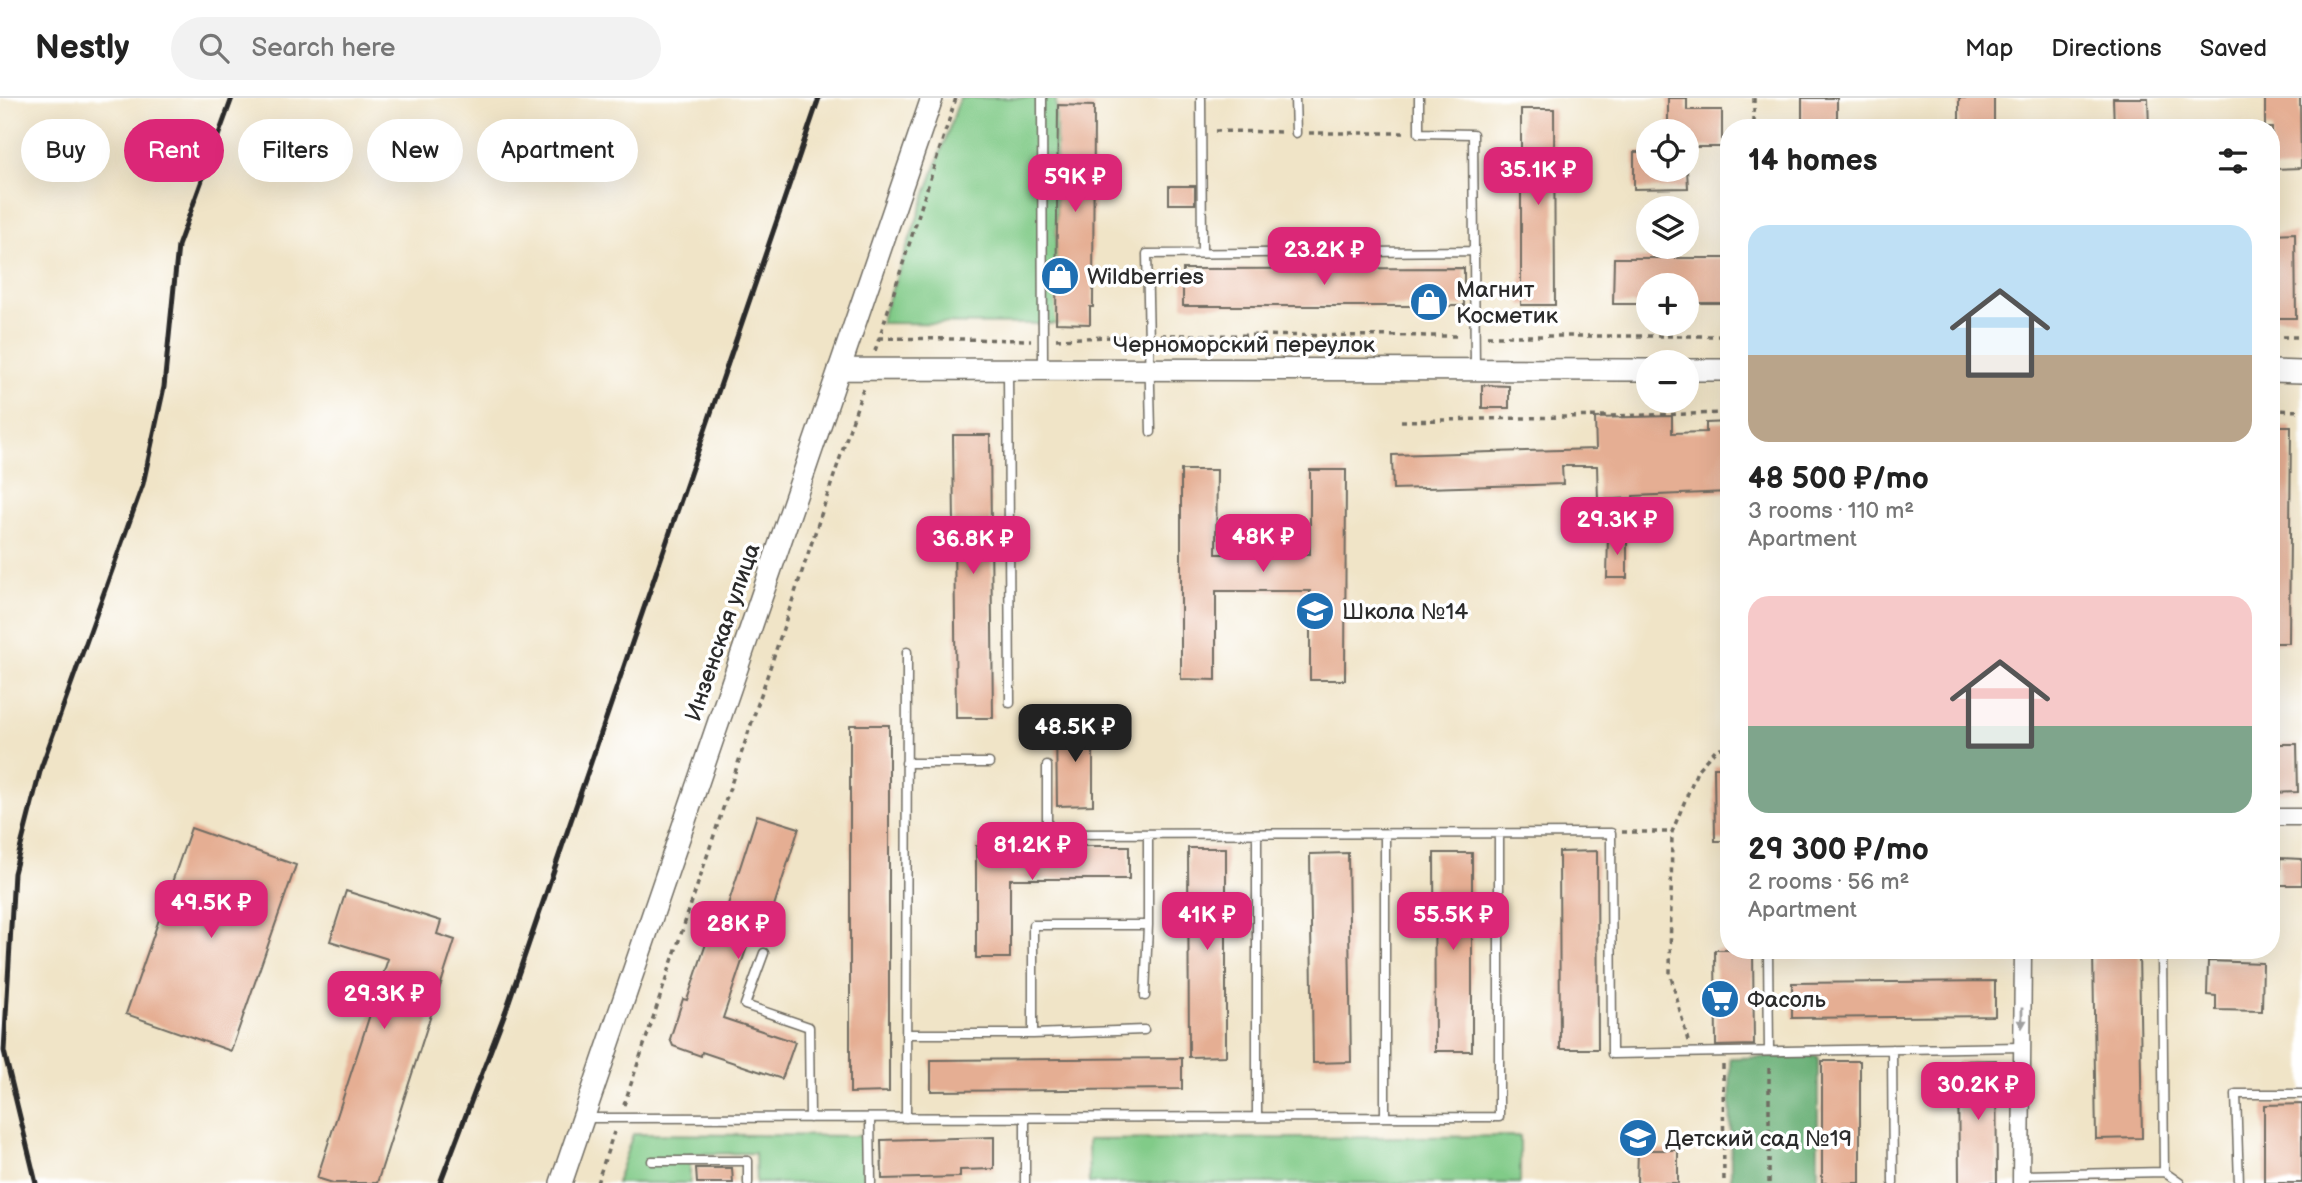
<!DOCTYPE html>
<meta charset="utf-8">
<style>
:root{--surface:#fff;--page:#f2f2f2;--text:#222;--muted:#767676;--line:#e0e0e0;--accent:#db2777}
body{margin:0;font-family:"Balsamiq Sans",sans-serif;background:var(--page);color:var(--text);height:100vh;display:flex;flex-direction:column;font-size:26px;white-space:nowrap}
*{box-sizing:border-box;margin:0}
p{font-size:23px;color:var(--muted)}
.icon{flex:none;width:38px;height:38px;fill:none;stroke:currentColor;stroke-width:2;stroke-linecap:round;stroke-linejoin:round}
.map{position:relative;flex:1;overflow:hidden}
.details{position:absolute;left:1720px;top:21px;width:560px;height:840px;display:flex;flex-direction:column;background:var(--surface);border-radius:28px;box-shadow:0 7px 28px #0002}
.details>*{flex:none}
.guide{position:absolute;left:21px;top:21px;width:665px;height:63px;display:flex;gap:14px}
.controls{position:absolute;left:1636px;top:21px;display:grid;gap:14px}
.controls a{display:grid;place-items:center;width:63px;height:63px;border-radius:50%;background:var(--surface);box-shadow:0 7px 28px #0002;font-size:35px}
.price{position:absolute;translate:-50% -60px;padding:0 16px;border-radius:14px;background:var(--accent);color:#fff;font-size:23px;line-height:46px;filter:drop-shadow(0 2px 4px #0008)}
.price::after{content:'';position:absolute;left:50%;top:42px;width:21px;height:16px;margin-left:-10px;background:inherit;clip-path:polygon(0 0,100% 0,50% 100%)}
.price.active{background:#222;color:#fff}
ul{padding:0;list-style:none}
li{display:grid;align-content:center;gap:14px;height:371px;padding:0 28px}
li span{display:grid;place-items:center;height:217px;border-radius:21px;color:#555}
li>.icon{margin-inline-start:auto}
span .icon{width:126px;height:126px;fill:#fffc;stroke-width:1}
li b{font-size:30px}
h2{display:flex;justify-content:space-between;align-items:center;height:84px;padding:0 28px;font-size:30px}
.pill{padding:0 24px;border-radius:32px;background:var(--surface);box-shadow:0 7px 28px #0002;font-size:24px;line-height:63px}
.pill.active{background:var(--accent);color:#fff}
header{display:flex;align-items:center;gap:42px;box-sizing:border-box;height:98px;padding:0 35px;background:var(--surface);border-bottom:2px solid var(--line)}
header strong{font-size:33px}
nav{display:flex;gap:38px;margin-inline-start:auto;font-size:24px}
.search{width:490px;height:63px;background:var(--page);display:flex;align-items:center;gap:18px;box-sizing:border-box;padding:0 24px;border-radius:38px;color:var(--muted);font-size:26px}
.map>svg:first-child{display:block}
.green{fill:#81cb88;stroke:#567b5a;stroke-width:2}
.forest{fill:#68af74;stroke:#4a6d50;stroke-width:2}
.building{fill:#e5ae93}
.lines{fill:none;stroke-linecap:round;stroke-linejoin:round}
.service-casing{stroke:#706c62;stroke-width:11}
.minor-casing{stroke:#706c62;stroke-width:19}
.tertiary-casing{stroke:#706c62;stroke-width:24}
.path{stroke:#706c62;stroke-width:3.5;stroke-dasharray:5 5;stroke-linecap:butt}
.service{stroke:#fff;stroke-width:8}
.minor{stroke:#fff;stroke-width:16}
.tertiary{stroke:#fff;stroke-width:21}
.rail{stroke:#2b2b2b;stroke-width:5}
.oneway{fill:#a0a0a0}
.labels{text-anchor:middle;stroke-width:7;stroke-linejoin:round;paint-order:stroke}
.poi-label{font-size:23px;fill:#2b2b2b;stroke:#fff;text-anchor:start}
.street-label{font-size:23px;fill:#2b2b2b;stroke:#fff}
</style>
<header>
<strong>Nestly</strong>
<div class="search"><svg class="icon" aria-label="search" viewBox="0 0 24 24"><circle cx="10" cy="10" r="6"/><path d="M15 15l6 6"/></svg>Search here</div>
<nav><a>Map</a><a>Directions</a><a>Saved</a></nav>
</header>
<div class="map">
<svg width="2302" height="1085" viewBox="0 0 2302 1085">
<rect width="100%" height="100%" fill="#fff"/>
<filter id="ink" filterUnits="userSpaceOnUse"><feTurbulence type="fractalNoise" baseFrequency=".0143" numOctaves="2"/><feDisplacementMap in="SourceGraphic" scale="14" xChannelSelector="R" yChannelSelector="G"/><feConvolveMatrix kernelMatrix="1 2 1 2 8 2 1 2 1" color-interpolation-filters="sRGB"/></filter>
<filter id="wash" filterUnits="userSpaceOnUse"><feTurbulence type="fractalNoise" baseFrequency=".00686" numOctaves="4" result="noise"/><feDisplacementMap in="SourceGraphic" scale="28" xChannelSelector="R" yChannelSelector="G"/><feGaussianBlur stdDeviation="1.57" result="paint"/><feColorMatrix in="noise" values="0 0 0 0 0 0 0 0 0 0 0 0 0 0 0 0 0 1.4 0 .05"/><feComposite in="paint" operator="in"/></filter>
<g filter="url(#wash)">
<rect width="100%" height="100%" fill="#f0e4c7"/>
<path class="green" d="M960 0H1056L1057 226 880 225Z
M633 1036 864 1038V1085H756L755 1055 690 1056V1085H616Z
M1520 1038V1085H1089L1088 1042Z"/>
<path class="forest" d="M1818 958V1085H1731L1730 960Z"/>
<g id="blocks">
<path class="building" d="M1668 0H1687V12H1722V49H1687V33H1668Z
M1802 0H1837V30H1802Z
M1959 0H1994V30H1959Z
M2113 0H2148L2149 30H2114Z
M2265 0H2300L2301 70 2272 71V30H2265Z
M1058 7 1094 8 1093 209H1090V226L1056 225Z
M1521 11H1554L1555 207H1521Z
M1634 54H1648V72H1687L1688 90 1634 91Z
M1169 88H1195V106H1169Z
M2295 135 2296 220H2272V136Z
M1614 160H1729V205H1687V187H1648V206H1613Z
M1464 170V208H1183V171Z
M1482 287 1509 288V310H1482Z
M1672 318V335L1706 334V325L1729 324V394L1633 398V400L1598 402 1597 368H1562L1563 386 1393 391 1392 357 1596 351 1595 320Z
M2272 328H2291L2289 545H2272Z
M953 337H990L993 620H956Z
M1181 372H1217L1216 456H1310V372H1346L1345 582H1310V493H1216V582L1181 581Z
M1608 437H1627V480H1607Z
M1093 625V707L1057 708 1056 626Z
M850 627H889V994L850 995Z
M2272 646H2297L2298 694 2272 695Z
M1714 669H1729V743H1715Z
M757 717 799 730 772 814 760 810 723 920 795 944 782 981 702 954 701 958 673 948 670 941 683 901 687 902 715 819 723 822Z
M191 730 296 767 231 953 126 916Z
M976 748H1129V781H1010V860H976Z
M1188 750H1226V958L1189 959Z
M1597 753 1598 951H1560L1559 754Z
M1348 755 1351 964 1313 965 1310 756Z
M1434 755H1472V953H1435Z
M2280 760 2302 761V787H2279Z
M346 793 441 823 437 836 455 842 377 1085H333L317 1080 388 861 330 843Z
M1715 852H1753L1754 947 1716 948Z
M2093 852H2139L2142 1040 2096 1041Z
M2208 863 2263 865 2262 913 2216 912V898L2207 897Z
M1995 883V918L1792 920V885Z
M1182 960V991L931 993V962Z
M1996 962 1997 1085H1959L1958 963Z
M1822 963H1860V1085H1822Z
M2302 1006V1085H2264V1007Z
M994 1039V1071L960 1072V1079L882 1081 881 1042Z
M1638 1052H1678V1085H1637Z
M696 1070H732L733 1085H697Z"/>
</g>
</g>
<g filter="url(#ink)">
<use href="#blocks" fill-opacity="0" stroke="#706c62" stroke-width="2"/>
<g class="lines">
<defs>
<path id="service" d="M1042 0 1043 269
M1201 0 1202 155
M1295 0 1296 35
M1419 0V35L1473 36 1475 270
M1008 272 1010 605
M1151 334 1147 156 1474 153
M906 665H989
M1047 668V736L1611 735 1612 956 2022 949
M1768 852 1769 953
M1811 852 2023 854
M2162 852 2164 1074
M764 855 745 907 809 929 810 1020
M1145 898 1148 827
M906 936H1033V827H1148V736
M1033 936 1144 932
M1892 951 1893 1085
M1257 1019V736
M1385 1019V736
M585 1020 1499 1019V735
M870 1020 871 1085
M906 1020 907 554
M652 1063H748V1085
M2021 1077 2164 1074 2180 1085
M1025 1085V1020
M2239 1085 2236 996H2302"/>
<path id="minor" d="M2272 719H2302
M2021 1085 2023 852"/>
<path id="tertiary" d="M839 271 1648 272
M1687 272H1729
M2272 273 2302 274
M561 1085 932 0"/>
</defs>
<use href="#service" class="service-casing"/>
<use href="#minor" class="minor-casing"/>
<use href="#tertiary" class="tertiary-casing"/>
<path class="path" d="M1754 0V30
M1215 33 1284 34
M1309 35H1406
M1161 237 1461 238
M1487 238H1729
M2272 239H2302
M879 240 1031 242
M1056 241 1136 238
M875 253 956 0
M2272 312 2302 313
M1401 323 1729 315
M1622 734H1672
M1688 943 1670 875 1672 734 1698 671 1717 650H1729
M1723 967 1724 1085
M624 1007 863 291
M597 1085 614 1034
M1769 1085V966"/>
<use href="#service" class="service"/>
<use href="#minor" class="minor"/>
<use href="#tertiary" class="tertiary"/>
<path class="rail" d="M36 1085 4 953 14 775 41 670 143 386 164 289 178 148 232 0
M440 1085 506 912 819 0"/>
</g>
<defs><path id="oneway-solid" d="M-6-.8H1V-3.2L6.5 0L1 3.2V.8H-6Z" transform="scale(1.75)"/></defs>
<use class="oneway" href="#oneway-solid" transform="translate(2022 920) rotate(90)"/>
</g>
<defs>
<symbol id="shop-disc" viewBox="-11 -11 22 22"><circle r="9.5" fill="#1f6fb2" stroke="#fff"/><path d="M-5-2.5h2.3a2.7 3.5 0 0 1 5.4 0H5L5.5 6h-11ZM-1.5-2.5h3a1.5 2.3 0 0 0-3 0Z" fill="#fff"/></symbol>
<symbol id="school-disc" viewBox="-11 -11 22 22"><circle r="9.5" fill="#1f6fb2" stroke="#fff"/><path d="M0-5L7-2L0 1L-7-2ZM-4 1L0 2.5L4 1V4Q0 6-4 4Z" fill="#fff"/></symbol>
<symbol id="supermarket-disc" viewBox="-11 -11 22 22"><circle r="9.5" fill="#1f6fb2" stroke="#fff"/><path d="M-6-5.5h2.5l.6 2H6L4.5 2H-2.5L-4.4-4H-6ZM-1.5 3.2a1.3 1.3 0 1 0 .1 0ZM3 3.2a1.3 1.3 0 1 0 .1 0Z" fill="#fff"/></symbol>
</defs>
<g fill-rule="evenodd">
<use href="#shop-disc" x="1038" y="156" width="44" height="44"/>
<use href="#shop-disc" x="1407" y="182" width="44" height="44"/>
<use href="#school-disc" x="1293" y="491" width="44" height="44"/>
<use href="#supermarket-disc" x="1698" y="879" width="44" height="44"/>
<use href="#school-disc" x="1616" y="1018" width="44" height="44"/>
</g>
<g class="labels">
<g class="poi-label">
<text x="1087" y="186">Wildberries</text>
<text x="1456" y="199">Магнит<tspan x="1456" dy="26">Косметик</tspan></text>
<text x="1342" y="521">Школа №14</text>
<text x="1747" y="909">Фасоль</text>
<text x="1665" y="1048">Детский сад №19</text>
</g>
<g class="street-label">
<text x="1244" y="254">Черноморский переулок</text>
<text transform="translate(722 534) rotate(-71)" y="8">Инзенская улица</text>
</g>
</g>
</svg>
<div class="controls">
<a><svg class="icon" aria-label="locate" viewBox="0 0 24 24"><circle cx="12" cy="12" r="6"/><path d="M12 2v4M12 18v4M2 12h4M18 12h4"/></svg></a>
<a><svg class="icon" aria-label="layers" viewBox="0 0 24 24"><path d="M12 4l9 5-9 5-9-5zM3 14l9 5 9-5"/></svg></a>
<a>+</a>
<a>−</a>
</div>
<b class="price" style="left:1538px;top:109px">35.1K ₽</b>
<b class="price" style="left:1075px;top:116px">59K ₽</b>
<b class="price" style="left:1324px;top:189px">23.2K ₽</b>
<b class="price" style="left:1617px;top:459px">29.3K ₽</b>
<b class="price" style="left:1263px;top:476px">48K ₽</b>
<b class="price" style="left:973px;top:478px">36.8K ₽</b>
<b class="price active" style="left:1075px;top:666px">48.5K ₽</b>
<b class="price" style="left:1032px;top:784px">81.2K ₽</b>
<b class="price" style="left:211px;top:842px">49.5K ₽</b>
<b class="price" style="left:1207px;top:854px">41K ₽</b>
<b class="price" style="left:1453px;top:854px">55.5K ₽</b>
<b class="price" style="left:738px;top:863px">28K ₽</b>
<b class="price" style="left:384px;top:933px">29.3K ₽</b>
<b class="price" style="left:1978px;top:1024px">30.2K ₽</b>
<div class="guide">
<a class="pill">Buy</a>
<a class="pill active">Rent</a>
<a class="pill">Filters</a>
<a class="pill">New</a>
<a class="pill">Apartment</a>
</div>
<section class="details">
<h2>14 homes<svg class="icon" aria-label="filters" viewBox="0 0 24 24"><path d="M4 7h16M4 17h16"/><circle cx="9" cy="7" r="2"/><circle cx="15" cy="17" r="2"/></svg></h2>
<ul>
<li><span style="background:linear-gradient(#bfe0f5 60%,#b9a48a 0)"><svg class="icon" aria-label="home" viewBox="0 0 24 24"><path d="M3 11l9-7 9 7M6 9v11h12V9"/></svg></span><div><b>48 500 ₽/mo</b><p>3 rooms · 110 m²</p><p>Apartment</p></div></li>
<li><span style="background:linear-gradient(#f6c9c9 60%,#7fa58c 0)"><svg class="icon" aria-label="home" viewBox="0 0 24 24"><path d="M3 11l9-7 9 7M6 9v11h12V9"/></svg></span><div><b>29 300 ₽/mo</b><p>2 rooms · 56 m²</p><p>Apartment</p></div></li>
</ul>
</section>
</div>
